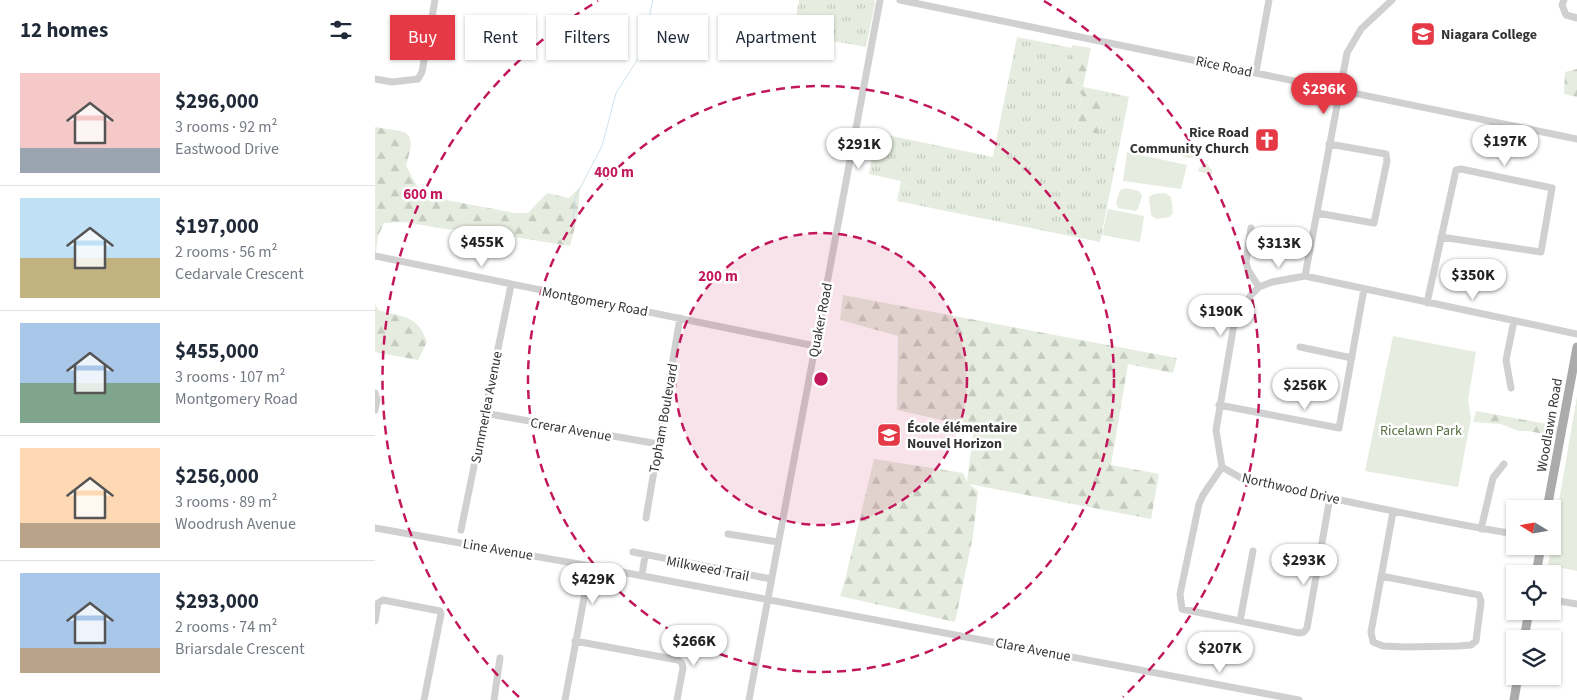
<!DOCTYPE html>
<meta charset="utf-8">
<style>
:root{--surface:#fff;--page:#f2f2f3;--text:#1f2937;--muted:#747a83;--line:#e0e1e3;--accent:#e63946}
body{margin:0;font-family:"Source Sans 3",sans-serif;background:var(--page);color:var(--text);height:100vh;display:flex;flex-direction:column;font-size:19px;white-space:nowrap}
*{box-sizing:border-box;margin:0}
p{font-size:16px;color:var(--muted)}
.icon{flex:none;width:28px;height:28px;fill:none;stroke:currentColor;stroke-width:2;stroke-linecap:round;stroke-linejoin:round}
.map{position:relative;flex:1;overflow:hidden}
.details{display:flex;flex-direction:column;background:var(--surface);width:375px}
.details>*{flex:none}
.top-card{position:absolute;left:15px;top:15px;width:475px;height:45px;display:flex;gap:10px}
.needle{width:32px;rotate:281deg}
.fabs{position:absolute;left:1131px;top:500px;display:grid;gap:10px}
.fabs a{display:grid;place-items:center;width:55px;height:55px;border-radius:0px;background:var(--surface);box-shadow:0 1px 4px #0004;font-size:25px}
.price{position:absolute;translate:-50% -42px;padding:0 11px;border-radius:18px;background:#fff;color:#222;font-size:16px;line-height:32px;filter:drop-shadow(0 1px 2px #0008)}
.price::after{content:'';position:absolute;left:50%;top:30px;width:15px;height:11px;margin-left:-8px;background:inherit;clip-path:polygon(0 0,100% 0,50% 100%)}
.price.on{background:var(--accent);color:#fff}
ul{padding:0;list-style:none}
li{display:flex;align-items:center;gap:15px;height:125px;padding:0 20px}
li+li{border-top:1px solid var(--line)}
li span{display:grid;place-items:center;flex:none;width:140px;height:100px;border-radius:0px;color:#555}
li>.icon{margin-inline-start:auto}
span .icon{width:60px;height:60px;fill:#fffc;stroke-width:1}
li b{font-size:21px}
h2{display:flex;justify-content:space-between;align-items:center;height:60px;padding:0 20px;font-size:21px}
.pill{padding:0 18px;border-radius:0px;background:var(--surface);box-shadow:0 1px 4px #0004;font-size:18px;line-height:45px}
.pill.on{background:var(--accent);color:#fff}
main{display:flex;flex:1;min-height:0}
.map>svg:first-child{display:block}
.grass{fill:url(#grass-tufts)}
.forest{fill:url(#forest-firs)}
.park{fill:#e6ecdf}
.lines{fill:none;stroke-linecap:round;stroke-linejoin:round}
.stream{stroke:#cfe2ee;stroke-width:1}
.minor{stroke:#d0d0d0;stroke-width:7}
.major{stroke:#ababab;stroke-width:9}
.ring{fill:none;stroke:#c2185b;stroke-width:2.5;stroke-dasharray:9 6}
.labels{text-anchor:middle;stroke-width:5;stroke-linejoin:round;paint-order:stroke}
.poi-label{font-size:14px;font-weight:bold;fill:#333;stroke:#fff;text-anchor:start}
.street-label{font-size:14px;fill:#333;stroke:#fff}
.park-label{font-size:14px;fill:#56703f;stroke:#fff}
.centre{fill:#c2185b;stroke:#fff;stroke-width:2.5}
.ring-label{font-size:15px;text-anchor:middle;font-weight:bold;fill:#c2185b;stroke:#fff;stroke-width:5;stroke-linejoin:round;paint-order:stroke}
</style>
<main>
<section class="details">
<h2>12 homes<svg class="icon" aria-label="filters" viewBox="0 0 24 24"><path d="M4 7h16M4 17h16"/><circle cx="9" cy="7" r="2"/><circle cx="15" cy="17" r="2"/></svg></h2>
<ul>
<li><span style="background:linear-gradient(#f6c9c9 75%,#9aa5b1 0)"><svg class="icon" aria-label="home" viewBox="0 0 24 24"><path d="M3 11l9-7 9 7M6 9v11h12V9"/></svg></span><div><b>$296,000</b><p>3 rooms · 92 m²</p><p>Eastwood Drive</p></div></li>
<li><span style="background:linear-gradient(#bfe0f5 60%,#c2b280 0)"><svg class="icon" aria-label="home" viewBox="0 0 24 24"><path d="M3 11l9-7 9 7M6 9v11h12V9"/></svg></span><div><b>$197,000</b><p>2 rooms · 56 m²</p><p>Cedarvale Crescent</p></div></li>
<li><span style="background:linear-gradient(#a9c7e8 60%,#7fa58c 0)"><svg class="icon" aria-label="home" viewBox="0 0 24 24"><path d="M3 11l9-7 9 7M6 9v11h12V9"/></svg></span><div><b>$455,000</b><p>3 rooms · 107 m²</p><p>Montgomery Road</p></div></li>
<li><span style="background:linear-gradient(#ffd9b3 75%,#b9a48a 0)"><svg class="icon" aria-label="home" viewBox="0 0 24 24"><path d="M3 11l9-7 9 7M6 9v11h12V9"/></svg></span><div><b>$256,000</b><p>3 rooms · 89 m²</p><p>Woodrush Avenue</p></div></li>
<li><span style="background:linear-gradient(#a9c7e8 75%,#b9a48a 0)"><svg class="icon" aria-label="home" viewBox="0 0 24 24"><path d="M3 11l9-7 9 7M6 9v11h12V9"/></svg></span><div><b>$293,000</b><p>2 rooms · 74 m²</p><p>Briarsdale Crescent</p></div></li>
</ul>
</section>
<div class="map">
<svg width="1202" height="700" viewBox="0 0 1202 700">
<defs>
<pattern id="grass-tufts" width="24" height="20" patternUnits="userSpaceOnUse" patternTransform="scale(1.25)"><rect width="24" height="20" fill="#e6ecdf"/><path d="M3 7l-1-3M5 7V3M7 7l1-3M15 17l-1-3M17 17v-4M19 17l1-3" fill="none" stroke="#c6cbc0"/></pattern>
<pattern id="forest-firs" width="22" height="20" patternUnits="userSpaceOnUse" patternTransform="scale(1.25)"><rect width="22" height="20" fill="#e6ecdf"/><path d="M5 1l3.5 6h-7zM16 11l3.5 6h-7z" fill="#c6cbc0"/></pattern>
</defs>
<rect width="100%" height="100%" fill="#fff"/>
<path class="grass" d="M424 0H499L500 3 491 47 418 34Z
M642 37 697 48 689 90 707 94 700 128 724 133 733 92 754 97 725 242 522 201 526 181 494 174 502 133 618 157Z"/>
<path class="forest" d="M697 45 716 48 708 87 733 92 724 134 700 128 707 94 689 90Z
M1202 69V97L1189 94 1190 72Z
M0 127C34 133 42 128 31 166L42 186 60 198 140 213H153L172 193 194 198 205 187 203 215 195 246 103 231 70 229 30 222 9 223 3 236 0 260Z
M468 295 802 358 798 373 753 364 736 465 784 474 776 519 594 484 603 491 598 536 580 622 465 596 470 580 499 459 588 473 592 482 599 427 522 410 523 336 465 320Z
M0 303 3 310C29 318 42 314 52 342L43 360 0 352Z
M1101 411 1183 426 1181 436 1153 431H1144L1126 424 1098 422Z"/>
<path class="park" d="M809 151 825 154 824 159 808 157Z
M752 152 812 165 806 189 748 181Z
M831 163 837 170V175L823 171 824 168Z
M750 188 764 191 767 196 763 209 760 211 743 208 741 203 745 190Z
M790 193 796 197 798 213 794 217 781 219 776 215 774 197 779 194Z
M733 209 769 216 765 242 727 235Z
M1018 336 1101 352 1093 400 1096 418 1083 487 990 471Z
M1202 396V571L1173 565 1176 546H1178V536Z"/>
<g class="lines">
<path class="stream" d="M198 219 201 196 227 146 241 93 266 54 278 0"/>
<path class="minor" d="M525 0 1202 139
M1189 0 1187 5 1191 15 1202 18
M881 72 894 0
M0 79 17 82 43 79 47 72 60 0
M942 213 999 223 1012 161 1011 154 954 144
M876 228 871 262 873 270 884 287
M0 256 440 346
M930 276 972 53 986 29 1017 0
M1052 303 1081 170 1086 169 1177 188 1166 252 1066 237
M925 347 977 358
M1136 388 1131 360 1139 321
M0 393 2 399 0 410
M844 405 964 428 989 289
M109 413 283 444
M847 467 828 495 824 504 805 594 807 609 924 633 929 632 932 628 955 497
M271 518 305 318
M0 528 215 566 924 700
M1106 529 1118 478 1129 464
M86 530 136 285
M353 534 403 542
M1140 534C1052 520 965 499 878 482L866 478 847 467 841 430 860 318 876 295 884 287 897 282 930 276 1202 334
M258 552 396 579
M267 575 270 556
M1006 576 1104 595 1106 602 1101 641 1096 645 1083 646 1031 647 1008 646 998 642 996 632 1018 512
M1178 600 1202 604
M0 621 3 603 8 600 65 611 66 614 49 700
M865 621 878 551
M200 641 303 660 307 663 308 668 302 700
M119 700 125 658
M190 700 215 566
M374 700 505 0"/>
<path class="major" d="M1172 509 1202 347
M1161 574 1166 546
M1149 639 1154 611
M1139 700 1143 676"/>
</g>
<circle cx="446" cy="379" r="146" fill="#c2185b" fill-opacity=".12"/>
<g class="ring">
<circle cx="446" cy="379" r="146"/>
<circle cx="446" cy="379" r="293"/>
<path d="M144 697A439 439 0 0 1 223 1M669 1A439 439 0 0 1 748 697"/>
</g>
<defs>
<symbol id="university-square" viewBox="-11 -11 22 22"><rect x="-9" y="-9" width="18" height="18" rx="4" fill="#e63946" stroke="#fff"/><path d="M0-5L7-2L0 1L-7-2ZM-4 1L0 2.5L4 1V4Q0 6-4 4Z" fill="#fff"/></symbol>
<symbol id="church-square" viewBox="-11 -11 22 22"><rect x="-9" y="-9" width="18" height="18" rx="4" fill="#e63946" stroke="#fff"/><path d="M-1.2-6h2.4v3.5h3.3v2.4h-3.3V6h-2.4V-.1h-3.3v-2.4h3.3Z" fill="#fff"/></symbol>
<symbol id="school-square" viewBox="-11 -11 22 22"><rect x="-9" y="-9" width="18" height="18" rx="4" fill="#e63946" stroke="#fff"/><path d="M0-5L7-2L0 1L-7-2ZM-4 1L0 2.5L4 1V4Q0 6-4 4Z" fill="#fff"/></symbol>
</defs>
<g fill-rule="evenodd">
<use href="#university-square" x="1034" y="20" width="28" height="28"/>
<use href="#church-square" x="878" y="126" width="28" height="28"/>
<use href="#school-square" x="500" y="421" width="28" height="28"/>
</g>
<g class="labels">
<g class="poi-label">
<text x="1066" y="39">Niagara College</text>
<text x="874" y="137" text-anchor="end">Rice Road<tspan x="874" dy="16">Community Church</tspan></text>
<text x="532" y="432">École élémentaire<tspan x="532" dy="16">Nouvel Horizon</tspan></text>
</g>
<g class="street-label">
<text transform="translate(849 66) rotate(12)" y="5">Rice Road</text>
<text transform="translate(220 301) rotate(11)" y="5">Montgomery Road</text>
<text transform="translate(445 320) rotate(-79)" y="5">Quaker Road</text>
<text transform="translate(111 407) rotate(-79)" y="5">Summerlea Avenue</text>
<text transform="translate(288 418) rotate(-80)" y="5">Topham Boulevard</text>
<text transform="translate(1174 425) rotate(-80)" y="5">Woodlawn Road</text>
<text transform="translate(196 429) rotate(10)" y="5">Crerar Avenue</text>
<text transform="translate(916 488) rotate(13)" y="5">Northwood Drive</text>
<text transform="translate(123 549) rotate(10)" y="5">Line Avenue</text>
<text transform="translate(333 568) rotate(11)" y="5">Milkweed Trail</text>
<text transform="translate(658 649) rotate(11)" y="5">Clare Avenue</text>
</g>
<g class="park-label">
<text x="1046" y="435">Ricelawn Park</text>
</g>
</g>
<circle cx="446" cy="379" r="8" class="centre"/>
<g class="ring-label">
<text x="239" y="177">400 m</text>
<text x="48" y="199">600 m</text>
<text x="343" y="281">200 m</text>
</g>
</svg>
<div class="fabs">
<a><svg class="needle" viewBox="-14 -14 28 28"><path d="M0-13l5 13h-10z" fill="#e53935"/><path d="M0 13l5-13h-10z" fill="#747a83"/></svg></a>
<a><svg class="icon" aria-label="locate" viewBox="0 0 24 24"><circle cx="12" cy="12" r="6"/><path d="M12 2v4M12 18v4M2 12h4M18 12h4"/></svg></a>
<a><svg class="icon" aria-label="layers" viewBox="0 0 24 24"><path d="M12 4l9 5-9 5-9-5zM3 14l9 5 9-5"/></svg></a>
</div>
<b class="price on" style="left:949px;top:115px">$296K</b>
<b class="price" style="left:1130px;top:167px">$197K</b>
<b class="price" style="left:484px;top:170px">$291K</b>
<b class="price" style="left:107px;top:268px">$455K</b>
<b class="price" style="left:904px;top:269px">$313K</b>
<b class="price" style="left:1098px;top:301px">$350K</b>
<b class="price" style="left:846px;top:337px">$190K</b>
<b class="price" style="left:930px;top:411px">$256K</b>
<b class="price" style="left:929px;top:586px">$293K</b>
<b class="price" style="left:218px;top:605px">$429K</b>
<b class="price" style="left:319px;top:667px">$266K</b>
<b class="price" style="left:845px;top:674px">$207K</b>
<div class="top-card">
<a class="pill on">Buy</a>
<a class="pill">Rent</a>
<a class="pill">Filters</a>
<a class="pill">New</a>
<a class="pill">Apartment</a>
</div>
</div>
</main>
